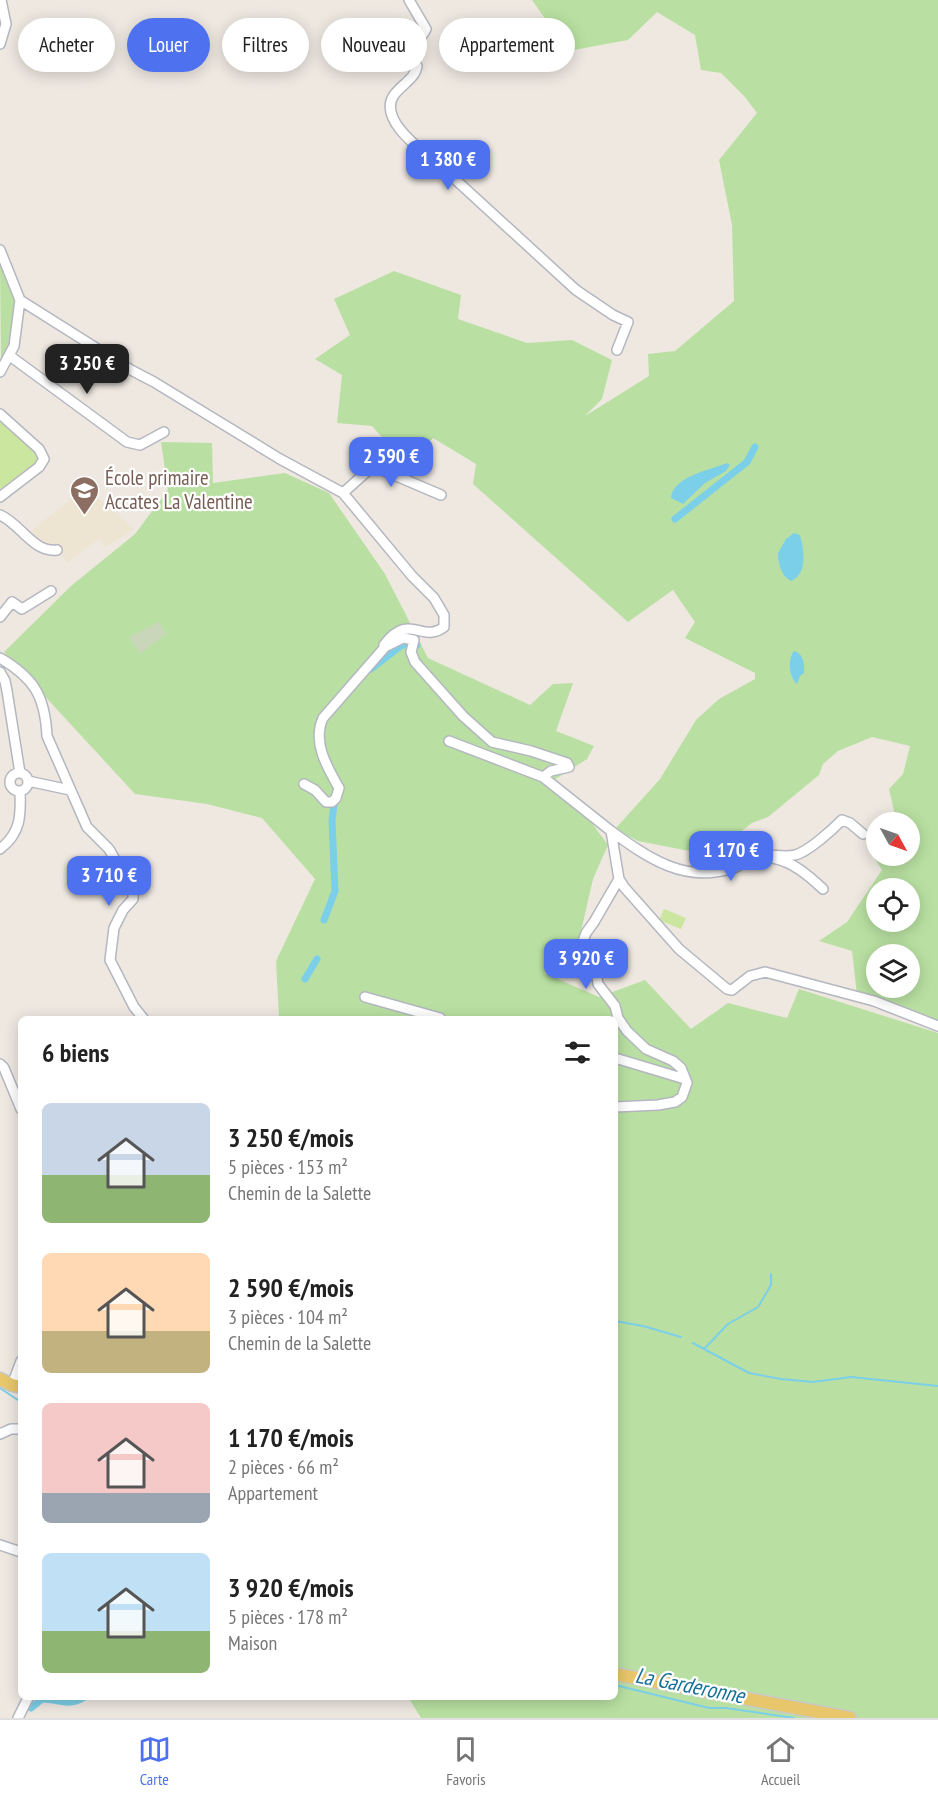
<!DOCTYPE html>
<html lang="fr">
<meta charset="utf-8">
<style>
:root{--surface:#fff;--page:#f6f6f6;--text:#222;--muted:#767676;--line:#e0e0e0;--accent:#4d71ef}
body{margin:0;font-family:"PT Sans Narrow",sans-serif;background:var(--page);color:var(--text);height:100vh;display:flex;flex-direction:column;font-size:22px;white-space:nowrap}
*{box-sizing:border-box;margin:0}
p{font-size:20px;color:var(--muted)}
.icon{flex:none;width:33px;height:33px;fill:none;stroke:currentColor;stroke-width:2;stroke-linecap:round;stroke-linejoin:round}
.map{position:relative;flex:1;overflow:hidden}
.details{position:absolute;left:18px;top:1016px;width:600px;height:684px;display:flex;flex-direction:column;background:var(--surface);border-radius:9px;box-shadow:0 3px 15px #0003}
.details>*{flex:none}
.banner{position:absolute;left:18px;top:18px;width:600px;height:54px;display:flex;gap:12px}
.needle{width:39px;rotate:130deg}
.buttons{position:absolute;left:866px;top:812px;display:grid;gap:12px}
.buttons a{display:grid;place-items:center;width:54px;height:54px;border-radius:50%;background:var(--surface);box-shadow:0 3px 15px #0003;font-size:30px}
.price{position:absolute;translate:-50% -51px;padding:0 14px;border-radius:12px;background:var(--accent);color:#fff;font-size:20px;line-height:39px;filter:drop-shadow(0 2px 3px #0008)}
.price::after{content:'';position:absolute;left:50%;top:36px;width:18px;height:14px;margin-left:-9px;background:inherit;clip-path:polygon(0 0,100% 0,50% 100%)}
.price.on{background:#222;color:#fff}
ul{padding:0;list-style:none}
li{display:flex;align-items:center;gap:18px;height:150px;padding:0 24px}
li span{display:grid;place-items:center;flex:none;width:168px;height:120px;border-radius:9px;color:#555}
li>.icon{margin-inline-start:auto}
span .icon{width:72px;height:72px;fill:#fffc;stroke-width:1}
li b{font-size:26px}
h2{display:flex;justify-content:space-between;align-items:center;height:72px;padding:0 24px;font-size:26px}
.pill{padding:0 21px;border-radius:27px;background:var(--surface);box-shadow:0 3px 15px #0003;font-size:21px;line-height:54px}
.pill.on{background:var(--accent);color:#fff}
.tab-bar{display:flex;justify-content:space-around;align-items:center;height:84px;border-top:2px solid var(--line);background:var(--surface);font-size:16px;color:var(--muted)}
.tab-bar a{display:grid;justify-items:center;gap:3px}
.tab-bar .on{color:var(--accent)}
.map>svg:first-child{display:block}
.education{fill:#eee4d2}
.green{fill:#b9e0a2;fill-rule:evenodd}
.cemetery{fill:#c9d6ba}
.pitch{fill:#cae69f}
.water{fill:#7ccfe8}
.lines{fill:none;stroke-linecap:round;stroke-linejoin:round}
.stream{stroke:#7ccfe8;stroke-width:2}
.canal{stroke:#7ccfe8;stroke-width:7}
.minor-casing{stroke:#b4b7c0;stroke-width:12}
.major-casing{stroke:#c8c8c8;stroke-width:15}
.minor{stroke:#fff;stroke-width:9}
.major{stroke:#e8c76c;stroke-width:12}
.labels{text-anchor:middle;stroke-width:4.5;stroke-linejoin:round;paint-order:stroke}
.education-label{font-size:21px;fill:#785e54;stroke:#fff;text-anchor:start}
.water-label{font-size:22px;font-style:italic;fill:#177098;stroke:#fff}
</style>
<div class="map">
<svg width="938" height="1718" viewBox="0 0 938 1718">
<rect width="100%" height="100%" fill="#eee8e1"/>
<path class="education" d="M86 488 134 529 106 547 99 538 67 563 56 547 50 549 27 534Z"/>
<path class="green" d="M532 0H938V1022L857 995 852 951 819 941 847 922 882 870 873 856 876 854 909 855V822H893L895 815 889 789 903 774 910 746 872 737 838 751 823 764 819 775 768 817 752 823 710 855 638 841 615 829 660 779 696 720 719 699 755 679V673L685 638 695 622 673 590 628 622 473 484 476 464 433 438 408 466 372 426 337 423 342 375 315 359 350 335 334 299 394 271 461 295 458 319 527 343 572 340 612 360 602 399 585 416 649 376 648 354 675 351 734 301 732 225 719 160 757 113 745 97 721 73 701 70 695 35 657 12 628 40 568 51ZM876 888H909V921H876ZM876 954H909V987H876Z
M0 264 18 301 9 345 1 360Z
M161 442 212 443 213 483 285 473 329 493 385 574 428 658 530 705 553 684 573 683 556 731 594 746 587 759 554 780 583 811 608 845 593 879 579 940 544 973 599 997 645 980 691 1029 728 1003 787 1018 799 989 938 1033V1718H421L408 1697 615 1696V1018H279L276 961 315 879 262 818 207 804 135 794 4 652 71 586 135 534 168 490Z"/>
<path class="cemetery" d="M159 622 166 634 140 654 129 637Z"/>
<path class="pitch" d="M0 418 37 453 39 457 37 465 0 494Z
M664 909 686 918 681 929 659 920Z"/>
<path class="water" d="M727 463 730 465 726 471 705 483 683 504 671 498C672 477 710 470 727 463Z
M794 533 800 535C804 550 808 574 791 581 781 576 778 563 778 553L786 539Z
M794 651C803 653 805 664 804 673L800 676 797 684C789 677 787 660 794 651Z"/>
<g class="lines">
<path class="stream" d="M615 1321 643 1326 681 1337
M693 1343 704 1349 728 1324 758 1307 771 1285V1274
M704 1349 749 1373 781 1379 813 1382 851 1377 938 1386
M0 1388 21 1402
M615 1685 709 1708H726L794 1718"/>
<path class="canal" d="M675 519 747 462 755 447
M371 669 402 645H417
M324 920 335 891 332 820 334 805
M305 979 317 959
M31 1708 42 1699C60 1699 68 1708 86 1696"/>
<defs>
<path id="minor" d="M409 0 426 29C419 43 405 51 417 66 415 79 402 84 394 95 376 121 428 155 445 170L576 290 613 315 628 322 617 350
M0 44 6 24 1 0
M0 250 20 300 14 346 0 372
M20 300 131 370 154 382 280 459 343 493 412 576 434 598 444 615V627C422 644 409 611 384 645L385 647 403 638 414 640 411 652 415 662 463 716 492 742 531 751 567 763 569 767 551 771 543 777 611 831 619 879 624 887 679 949 727 989 732 990 750 976 765 972 874 1001 938 1026
M10 356 127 442 140 445 164 432
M0 414 39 449 44 459 39 467 0 497
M343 493 373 466 441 495
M0 515C20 523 33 553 57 550
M0 617 12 602 22 609 51 591
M0 658C34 678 45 696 47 736L87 827 109 849 133 892V899L123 910 114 928 110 960 134 1007 143 1018
M0 672 5 681 7 691 20 773
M449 741 543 777
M10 782a9 9 0 1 1 18 0a9 9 0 1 1-18 0Z
M28 781 70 790
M304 784 315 790 326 802H332L336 798 339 788C327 767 312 742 323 718L385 647
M611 831C648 858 685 884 733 868 742 865 749 859 758 856 770 853 783 858 795 855 808 852 832 830 842 820L850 823 863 834
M0 849C21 833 21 815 20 791
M773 858C793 862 808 875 823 889
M365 997 440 1018
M615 1058 685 1079
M0 1064 4 1068 21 1109
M615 1107 658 1105 675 1102 682 1097 687 1083 681 1068 673 1061 646 1049 627 1031 618 1018 615 1006 598 984 596 972 582 944 586 933 594 922 619 879
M12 1385 21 1361
M0 1434 11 1429H21
M0 1545 21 1552
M18 1718 29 1696"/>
<path id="major" d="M0 1379 12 1385 21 1387
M615 1674 850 1718"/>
</defs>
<use href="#minor" class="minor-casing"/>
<use href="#major" class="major-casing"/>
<use href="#minor" class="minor"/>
<use href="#major" class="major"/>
</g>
<defs>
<symbol id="school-pin" viewBox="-11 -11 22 30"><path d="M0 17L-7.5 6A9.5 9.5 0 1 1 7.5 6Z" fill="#8d6e63" stroke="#fff"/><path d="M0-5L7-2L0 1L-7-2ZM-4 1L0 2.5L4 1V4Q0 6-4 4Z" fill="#fff"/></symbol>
</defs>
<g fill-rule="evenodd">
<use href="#school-pin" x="68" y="474" width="33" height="45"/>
</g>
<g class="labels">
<g class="education-label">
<text x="105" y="485">École primaire<tspan x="105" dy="24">Accates La Valentine</tspan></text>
</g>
<g class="water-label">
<text transform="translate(690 1685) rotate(11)" y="8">La Garderonne</text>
</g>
</g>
</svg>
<div class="buttons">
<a><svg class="needle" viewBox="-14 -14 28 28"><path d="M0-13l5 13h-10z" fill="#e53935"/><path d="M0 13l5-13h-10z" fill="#767676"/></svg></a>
<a><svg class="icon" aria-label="locate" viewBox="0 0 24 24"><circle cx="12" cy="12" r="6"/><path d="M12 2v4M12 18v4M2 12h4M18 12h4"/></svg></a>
<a><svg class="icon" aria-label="layers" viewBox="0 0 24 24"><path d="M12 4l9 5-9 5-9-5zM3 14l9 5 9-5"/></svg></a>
</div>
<b class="price" style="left:448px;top:191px">1 380 €</b>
<b class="price on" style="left:87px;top:395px">3 250 €</b>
<b class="price" style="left:391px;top:488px">2 590 €</b>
<b class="price" style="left:731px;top:882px">1 170 €</b>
<b class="price" style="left:109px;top:907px">3 710 €</b>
<b class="price" style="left:586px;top:990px">3 920 €</b>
<div class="banner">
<a class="pill">Acheter</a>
<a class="pill on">Louer</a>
<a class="pill">Filtres</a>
<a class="pill">Nouveau</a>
<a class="pill">Appartement</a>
</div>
<section class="details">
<h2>6 biens<svg class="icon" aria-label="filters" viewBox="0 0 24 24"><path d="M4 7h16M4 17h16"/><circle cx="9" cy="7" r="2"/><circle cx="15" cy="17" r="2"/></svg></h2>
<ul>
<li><span style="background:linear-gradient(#c9d6e8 60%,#8fb573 0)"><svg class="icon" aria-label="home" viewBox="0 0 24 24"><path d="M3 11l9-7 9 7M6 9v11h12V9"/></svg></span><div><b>3 250 €/mois</b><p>5 pièces · 153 m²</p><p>Chemin de la Salette</p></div></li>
<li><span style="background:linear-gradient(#ffd9b3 65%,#c2b280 0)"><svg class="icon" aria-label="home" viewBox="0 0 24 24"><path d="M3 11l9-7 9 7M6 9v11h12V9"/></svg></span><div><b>2 590 €/mois</b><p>3 pièces · 104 m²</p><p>Chemin de la Salette</p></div></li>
<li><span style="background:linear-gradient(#f6c9c9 75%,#9aa5b1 0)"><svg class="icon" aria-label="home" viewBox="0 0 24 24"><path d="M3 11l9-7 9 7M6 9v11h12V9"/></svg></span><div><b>1 170 €/mois</b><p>2 pièces · 66 m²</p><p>Appartement</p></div></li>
<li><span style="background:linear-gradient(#bfe0f5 65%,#8fb573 0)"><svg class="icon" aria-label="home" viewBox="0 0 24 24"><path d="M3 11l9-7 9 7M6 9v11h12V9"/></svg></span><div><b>3 920 €/mois</b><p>5 pièces · 178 m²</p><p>Maison</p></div></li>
</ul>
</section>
</div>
<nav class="tab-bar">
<a class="on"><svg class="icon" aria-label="map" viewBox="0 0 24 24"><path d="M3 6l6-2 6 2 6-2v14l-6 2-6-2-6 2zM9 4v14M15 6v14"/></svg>Carte</a>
<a><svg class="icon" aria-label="saved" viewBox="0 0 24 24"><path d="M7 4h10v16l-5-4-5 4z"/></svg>Favoris</a>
<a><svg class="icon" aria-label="home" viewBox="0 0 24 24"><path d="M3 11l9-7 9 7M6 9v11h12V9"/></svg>Accueil</a>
</nav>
